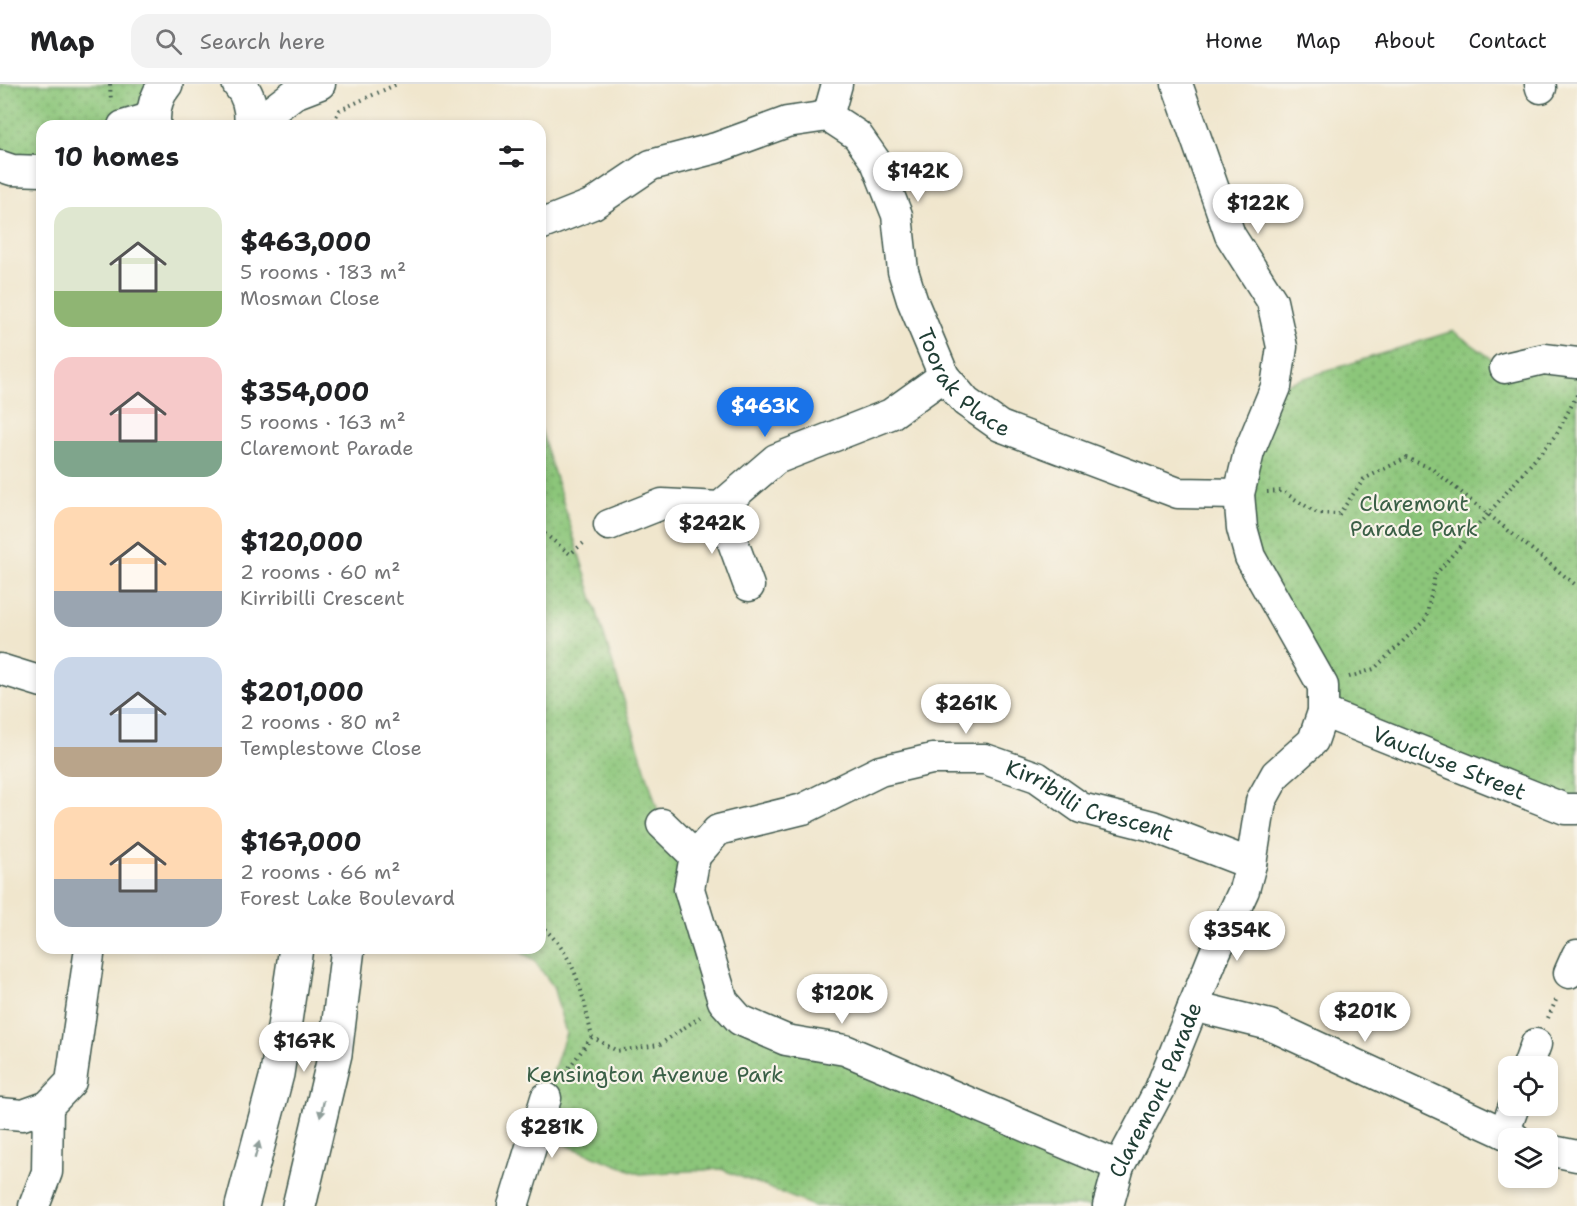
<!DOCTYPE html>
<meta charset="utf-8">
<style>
:root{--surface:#fff;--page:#f2f2f2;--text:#202124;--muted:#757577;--line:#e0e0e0;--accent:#1a73e8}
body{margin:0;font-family:"Shantell Sans",sans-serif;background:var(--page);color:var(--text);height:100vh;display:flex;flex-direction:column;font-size:22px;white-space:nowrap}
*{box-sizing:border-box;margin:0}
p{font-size:20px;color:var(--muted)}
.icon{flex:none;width:33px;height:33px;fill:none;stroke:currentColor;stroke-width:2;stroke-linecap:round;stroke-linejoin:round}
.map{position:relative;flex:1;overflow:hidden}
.drawer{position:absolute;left:36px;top:36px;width:510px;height:834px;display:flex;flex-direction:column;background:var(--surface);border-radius:18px;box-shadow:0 3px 9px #0003}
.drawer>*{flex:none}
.fabs{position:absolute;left:1498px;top:972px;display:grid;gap:12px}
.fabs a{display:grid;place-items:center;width:60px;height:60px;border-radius:12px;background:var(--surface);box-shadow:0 3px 9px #0003;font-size:30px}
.price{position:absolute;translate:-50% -51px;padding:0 14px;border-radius:21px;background:#fff;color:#222;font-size:20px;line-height:39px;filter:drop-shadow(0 2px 3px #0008)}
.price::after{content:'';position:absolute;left:50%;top:36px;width:18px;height:14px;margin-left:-9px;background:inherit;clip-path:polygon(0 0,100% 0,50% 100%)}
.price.current{background:var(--accent);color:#fff}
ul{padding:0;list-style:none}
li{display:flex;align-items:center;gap:18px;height:150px;padding:0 18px}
li span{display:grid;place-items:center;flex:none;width:168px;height:120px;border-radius:18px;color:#555}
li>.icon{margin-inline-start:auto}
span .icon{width:72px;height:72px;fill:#fffc;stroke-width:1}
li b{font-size:26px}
h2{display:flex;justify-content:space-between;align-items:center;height:72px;padding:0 18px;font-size:26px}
header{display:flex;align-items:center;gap:36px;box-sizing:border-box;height:84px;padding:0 30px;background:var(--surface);border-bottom:2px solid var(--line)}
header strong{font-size:28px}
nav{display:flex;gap:33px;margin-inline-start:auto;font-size:21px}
.search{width:420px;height:54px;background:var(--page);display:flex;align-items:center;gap:15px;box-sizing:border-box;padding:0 21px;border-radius:18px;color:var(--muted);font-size:22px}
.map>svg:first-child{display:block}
.park{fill:url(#park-dots);stroke:#568257;stroke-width:1.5}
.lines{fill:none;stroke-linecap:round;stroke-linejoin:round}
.minor-casing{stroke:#3e564b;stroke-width:33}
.secondary-casing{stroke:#3e564b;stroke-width:36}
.path{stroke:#3e564b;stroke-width:4;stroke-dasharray:1.5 4.5;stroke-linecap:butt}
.minor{stroke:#fff;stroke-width:30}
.secondary{stroke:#fff;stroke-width:33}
.oneway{fill:#8f9e9a}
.labels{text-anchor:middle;stroke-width:4.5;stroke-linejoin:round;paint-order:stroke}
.street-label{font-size:22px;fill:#1f3d34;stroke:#f7f3e8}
.park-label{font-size:22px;fill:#3a5f46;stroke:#f7f3e8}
</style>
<header>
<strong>Map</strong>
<div class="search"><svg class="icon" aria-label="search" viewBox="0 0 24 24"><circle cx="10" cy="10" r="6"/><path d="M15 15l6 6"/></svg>Search here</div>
<nav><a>Home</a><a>Map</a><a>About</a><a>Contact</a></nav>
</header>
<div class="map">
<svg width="1577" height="1122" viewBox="0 0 1577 1122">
<defs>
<pattern id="park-dots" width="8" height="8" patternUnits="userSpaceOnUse" patternTransform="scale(1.5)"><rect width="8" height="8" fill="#8cc67a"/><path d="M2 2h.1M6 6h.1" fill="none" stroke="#72a265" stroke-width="1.8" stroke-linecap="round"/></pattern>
</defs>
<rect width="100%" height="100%" fill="#f7f3e8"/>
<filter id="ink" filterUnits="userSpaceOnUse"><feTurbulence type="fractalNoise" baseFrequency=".0167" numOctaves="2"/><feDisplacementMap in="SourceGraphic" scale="12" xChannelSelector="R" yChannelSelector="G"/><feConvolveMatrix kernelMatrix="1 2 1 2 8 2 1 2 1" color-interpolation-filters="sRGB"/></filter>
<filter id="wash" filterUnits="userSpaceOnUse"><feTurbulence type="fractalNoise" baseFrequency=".008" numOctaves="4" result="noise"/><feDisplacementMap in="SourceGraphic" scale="24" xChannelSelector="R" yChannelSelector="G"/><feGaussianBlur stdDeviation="1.35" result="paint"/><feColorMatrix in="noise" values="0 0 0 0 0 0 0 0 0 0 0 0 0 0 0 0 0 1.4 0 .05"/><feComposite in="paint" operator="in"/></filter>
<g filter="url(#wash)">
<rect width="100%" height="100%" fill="#f0e6cd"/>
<path class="park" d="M0 0H153L140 37 123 42H42V87L0 82Z
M1453 247 1505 284 1577 279V725L1323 628 1250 473 1249 368 1276 303Z
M540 343 662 740 695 772 723 917 1119 1082 1103 1122H814L721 1085 640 1090 533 1048 566 949 553 902 533 875 513 864H540Z"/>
</g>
<g filter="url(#ink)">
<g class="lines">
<defs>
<g id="minor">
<path d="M1540 0 1541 4"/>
<path d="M828 32 837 0"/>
<path d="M123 42 153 33"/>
<path d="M252 42 294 10 320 0"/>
<path d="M0 82 12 86 42 87"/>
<path id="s1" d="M540 141 593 120 651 81 716 64 787 38 828 32 857 51 876 78 897 131 903 187 912 216 944 292 966 318 1000 342 1178 409 1239 410"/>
<path d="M1505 284 1544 275 1577 279"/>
<path d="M720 423 749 502"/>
<path d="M609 441 662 420 720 423 776 375 891 330 944 292"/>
<path d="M0 585 42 598"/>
<path id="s2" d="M1323 628 1565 725H1577"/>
<path d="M662 740 695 772 689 805 723 917 740 936 786 956 845 966 1119 1082"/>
<path id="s3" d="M695 772 718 746 803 725 880 687 932 675H985L1037 693 1081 724 1152 742 1251 780"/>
<path d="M1569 889 1577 871"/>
<path d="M1193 922 1270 941 1515 1054"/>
<path d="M1528 982 1536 960"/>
<path d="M0 1029 23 1031 48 1022 71 998 90 864"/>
<path d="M1504 1049 1514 1022"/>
<path d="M1548 1066 1577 1072"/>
<path d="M34 1122 47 1088 48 1022"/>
<path d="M513 1122 546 1014"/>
<path id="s4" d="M1108 1122 1119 1082 1160 1005 1214 871 1244 806 1251 780 1261 717 1276 690 1313 657 1323 628V602L1250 473 1242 444 1239 410 1249 368 1276 303 1282 263 1272 217 1230 151 1177 0"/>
</g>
<path id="secondary" d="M239 0C250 12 252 26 251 42
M154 42C152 26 156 12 166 0
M242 1122 277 990 296 864
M299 1122 335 970 348 864"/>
</defs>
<use href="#minor" class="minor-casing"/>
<use href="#secondary" class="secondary-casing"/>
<path class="path" d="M110 0 111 18
M330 42 340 26 397 0
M1267 408 1282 407 1317 429 1339 430 1364 395 1406 374 1431 384 1577 502
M540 446 570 470 586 457
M1349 593 1374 585 1426 535 1435 491 1556 351 1577 311
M540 841C577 872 582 909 592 953L617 967 659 961 700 933
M1548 934 1557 914
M562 993 592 953"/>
<use href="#minor" class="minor"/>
<use href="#secondary" class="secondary"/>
</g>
<defs><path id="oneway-solid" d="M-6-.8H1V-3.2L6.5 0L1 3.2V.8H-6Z" transform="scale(1.5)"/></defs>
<g class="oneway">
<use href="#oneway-solid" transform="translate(322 1025) rotate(103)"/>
<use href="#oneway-solid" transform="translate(257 1066) rotate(-75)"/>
</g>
</g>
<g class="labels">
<g class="street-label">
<text dy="8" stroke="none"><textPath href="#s1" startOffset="622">Toorak Place</textPath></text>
<text dy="8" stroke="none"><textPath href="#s2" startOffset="136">Vaucluse Street</textPath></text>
<text dy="8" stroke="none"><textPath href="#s3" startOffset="428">Kirribilli Crescent</textPath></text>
<text dy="8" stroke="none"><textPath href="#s4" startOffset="126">Claremont Parade</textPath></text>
</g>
<g class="park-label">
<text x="1414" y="427">Claremont<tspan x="1414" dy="25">Parade Park</tspan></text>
<text x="655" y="998">Kensington Avenue Park</text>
</g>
</g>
</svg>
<div class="fabs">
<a><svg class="icon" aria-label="locate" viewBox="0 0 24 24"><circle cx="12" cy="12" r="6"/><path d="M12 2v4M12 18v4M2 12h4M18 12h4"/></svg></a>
<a><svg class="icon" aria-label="layers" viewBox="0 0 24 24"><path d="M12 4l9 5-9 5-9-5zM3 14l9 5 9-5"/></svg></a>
</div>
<b class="price" style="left:918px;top:119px">$142K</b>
<b class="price" style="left:1258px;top:151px">$122K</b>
<b class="price current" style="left:765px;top:354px">$463K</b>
<b class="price" style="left:712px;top:471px">$242K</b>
<b class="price" style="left:966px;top:651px">$261K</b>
<b class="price" style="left:1237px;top:878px">$354K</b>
<b class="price" style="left:842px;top:941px">$120K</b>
<b class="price" style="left:1365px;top:959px">$201K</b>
<b class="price" style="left:304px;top:989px">$167K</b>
<b class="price" style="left:552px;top:1075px">$281K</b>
<section class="drawer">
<h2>10 homes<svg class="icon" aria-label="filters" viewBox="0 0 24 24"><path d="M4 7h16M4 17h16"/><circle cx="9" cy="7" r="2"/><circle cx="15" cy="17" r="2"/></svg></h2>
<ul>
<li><span style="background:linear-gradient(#dfe7d0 70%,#8fb573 0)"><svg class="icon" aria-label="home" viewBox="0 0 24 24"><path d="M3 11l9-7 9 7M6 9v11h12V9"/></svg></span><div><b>$463,000</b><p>5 rooms · 183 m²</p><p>Mosman Close</p></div></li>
<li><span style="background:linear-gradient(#f6c9c9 70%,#7fa58c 0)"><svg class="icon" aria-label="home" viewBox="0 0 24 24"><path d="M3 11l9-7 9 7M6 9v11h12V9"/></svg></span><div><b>$354,000</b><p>5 rooms · 163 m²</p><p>Claremont Parade</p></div></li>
<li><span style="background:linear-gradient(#ffd9b3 70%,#9aa5b1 0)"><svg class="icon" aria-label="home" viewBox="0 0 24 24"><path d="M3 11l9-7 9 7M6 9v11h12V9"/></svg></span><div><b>$120,000</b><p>2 rooms · 60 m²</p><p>Kirribilli Crescent</p></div></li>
<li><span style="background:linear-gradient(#c9d6e8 75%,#b9a48a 0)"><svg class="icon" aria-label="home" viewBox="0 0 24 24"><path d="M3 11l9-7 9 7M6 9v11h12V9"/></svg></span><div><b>$201,000</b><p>2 rooms · 80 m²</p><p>Templestowe Close</p></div></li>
<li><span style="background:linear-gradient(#ffd9b3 60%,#9aa5b1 0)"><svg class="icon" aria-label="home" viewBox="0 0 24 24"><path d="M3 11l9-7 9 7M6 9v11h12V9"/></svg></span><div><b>$167,000</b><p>2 rooms · 66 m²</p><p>Forest Lake Boulevard</p></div></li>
</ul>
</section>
</div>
